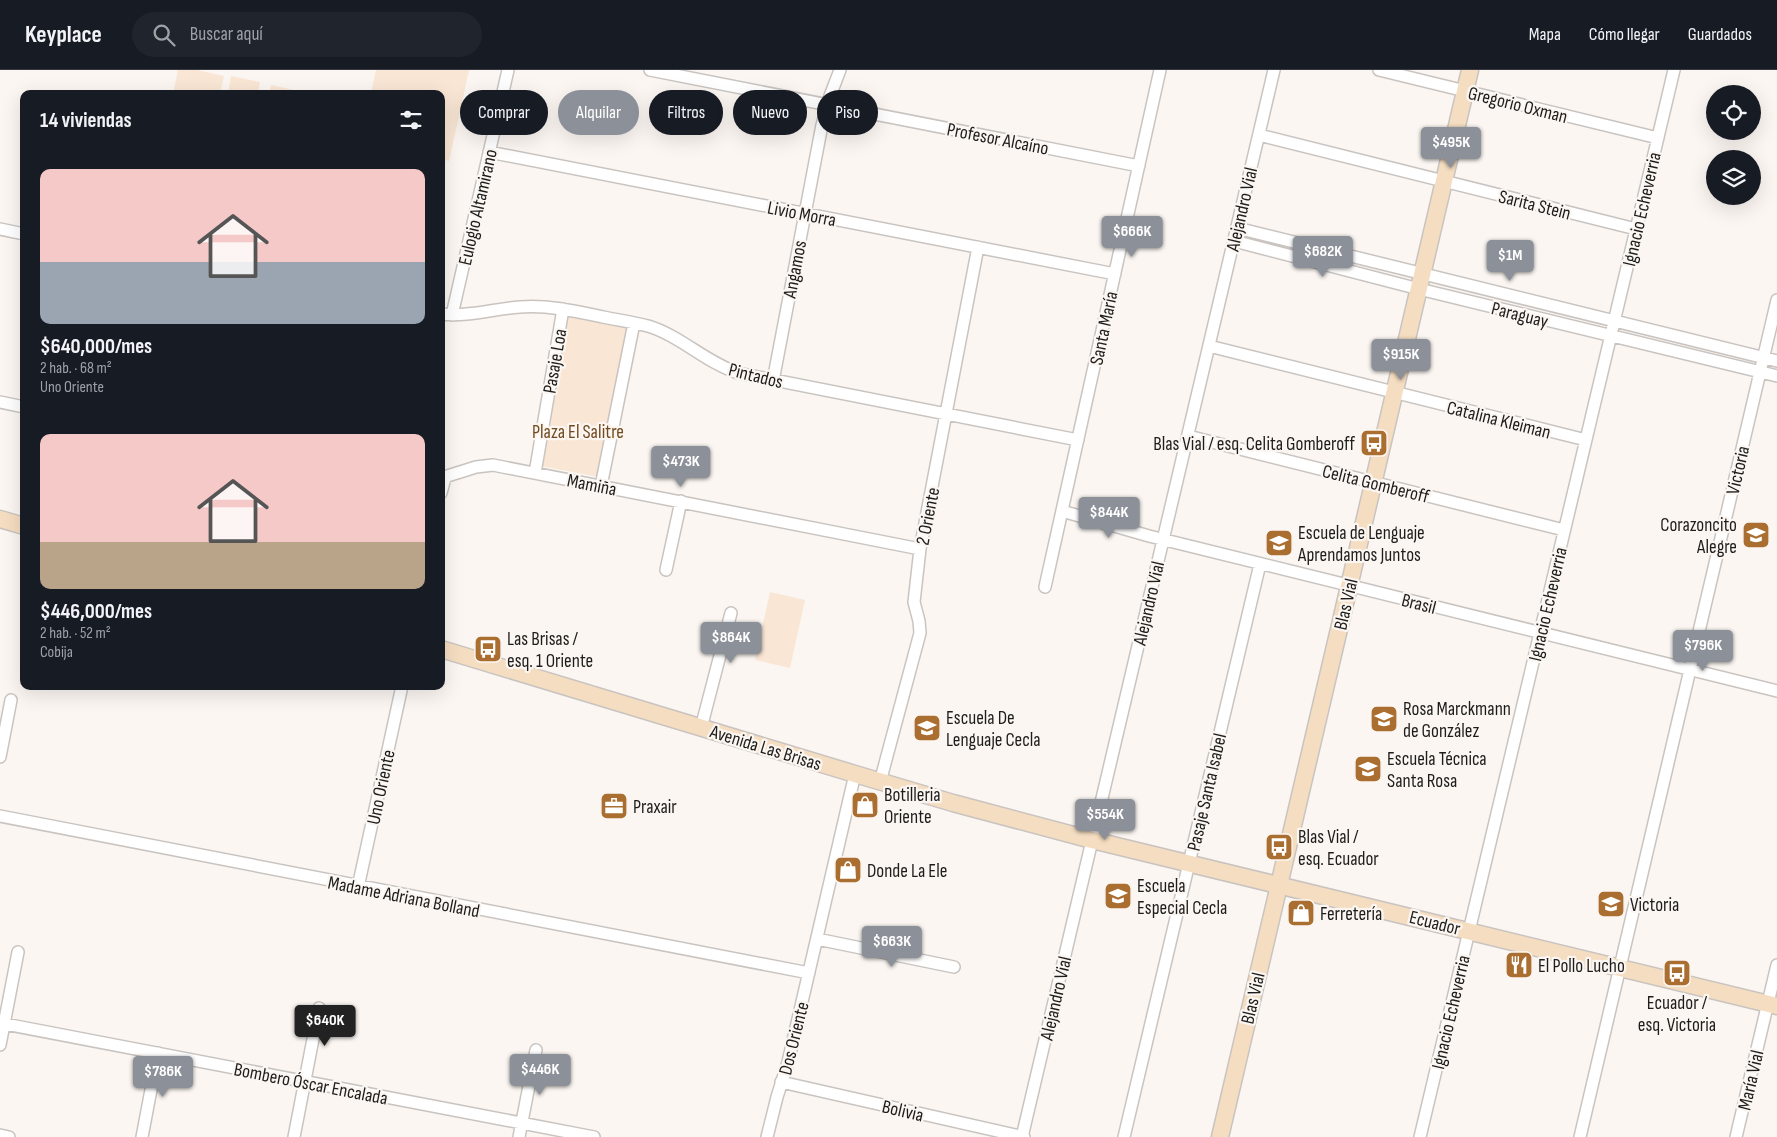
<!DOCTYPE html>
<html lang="es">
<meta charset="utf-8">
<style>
:root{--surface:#171b24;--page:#20242c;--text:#f1f3f6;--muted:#9ea1a6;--line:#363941;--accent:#8c9099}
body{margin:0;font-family:"Sofia Sans Condensed",sans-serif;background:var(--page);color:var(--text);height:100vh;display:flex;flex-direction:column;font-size:19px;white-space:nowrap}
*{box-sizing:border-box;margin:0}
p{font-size:16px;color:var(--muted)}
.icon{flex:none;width:28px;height:28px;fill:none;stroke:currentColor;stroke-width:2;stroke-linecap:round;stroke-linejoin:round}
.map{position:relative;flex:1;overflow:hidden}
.side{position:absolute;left:20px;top:20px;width:425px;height:600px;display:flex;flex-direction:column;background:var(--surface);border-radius:10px;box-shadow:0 5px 20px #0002}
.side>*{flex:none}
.banner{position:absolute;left:460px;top:20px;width:475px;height:45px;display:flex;gap:10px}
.fabs{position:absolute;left:1706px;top:15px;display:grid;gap:10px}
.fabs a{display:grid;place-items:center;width:55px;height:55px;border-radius:50%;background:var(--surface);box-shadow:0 5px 20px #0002;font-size:25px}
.price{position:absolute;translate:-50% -42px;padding:0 11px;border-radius:5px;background:var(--accent);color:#fff;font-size:16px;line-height:32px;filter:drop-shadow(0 1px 2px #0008)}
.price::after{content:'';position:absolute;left:50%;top:30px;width:15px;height:11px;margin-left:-8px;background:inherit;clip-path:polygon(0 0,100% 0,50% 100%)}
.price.selected{background:#222;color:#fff}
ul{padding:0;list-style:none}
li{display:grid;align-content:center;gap:10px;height:265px;padding:0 20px}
li span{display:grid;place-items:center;height:155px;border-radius:10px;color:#555}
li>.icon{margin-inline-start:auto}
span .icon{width:90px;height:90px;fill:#fffc;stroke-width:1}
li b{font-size:21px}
h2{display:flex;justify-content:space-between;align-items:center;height:60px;padding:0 20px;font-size:21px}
.tag{padding:0 18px;border-radius:22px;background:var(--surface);box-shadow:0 5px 20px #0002;font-size:18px;line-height:45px}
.tag.selected{background:var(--accent);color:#fff}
header{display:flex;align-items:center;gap:30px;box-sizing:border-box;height:70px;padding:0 25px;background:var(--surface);border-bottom:1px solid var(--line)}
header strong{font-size:24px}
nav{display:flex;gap:28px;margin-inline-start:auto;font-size:18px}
.search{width:350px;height:45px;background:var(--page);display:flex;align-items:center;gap:12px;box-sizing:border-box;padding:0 18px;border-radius:28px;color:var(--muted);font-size:19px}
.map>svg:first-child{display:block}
.green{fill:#f9e6d4}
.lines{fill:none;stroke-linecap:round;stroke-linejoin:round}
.street-casing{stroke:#c9c4c0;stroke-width:14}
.secondary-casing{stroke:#c9c4c0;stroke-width:19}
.street{stroke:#fff;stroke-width:11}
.secondary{stroke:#f5ddc1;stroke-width:16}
.labels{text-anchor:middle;stroke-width:4.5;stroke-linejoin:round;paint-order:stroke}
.street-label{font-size:19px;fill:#1e1d1b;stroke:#fbf6f2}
.park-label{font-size:19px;fill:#724a1f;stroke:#fbf6f2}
.poi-label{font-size:19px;fill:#1e1d1b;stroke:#fbf6f2;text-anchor:start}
</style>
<header>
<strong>Keyplace</strong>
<div class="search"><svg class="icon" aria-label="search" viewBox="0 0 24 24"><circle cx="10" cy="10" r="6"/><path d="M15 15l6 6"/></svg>Buscar aquí</div>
<nav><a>Mapa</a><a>Cómo llegar</a><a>Guardados</a></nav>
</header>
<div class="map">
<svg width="1777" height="1067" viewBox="0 0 1777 1067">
<rect width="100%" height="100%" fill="#fbf6f2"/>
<path class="green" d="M178 0H197L224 6 220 24H173Z
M376 0H469L449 91 441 89V24H371Z
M231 6 260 12 258 24H228Z
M271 15 312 24H269Z
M568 247 627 258 599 407 541 396Z
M770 522 805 530 790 598 755 590Z"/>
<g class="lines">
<defs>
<path id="street" d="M650 0 1139 96
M1379 0 1658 68
M1259 65 1636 159
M489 82 1115 204
M1237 158 1777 291
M0 159 24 164
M1234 171 1419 219 1777 306
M441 244C469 247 493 239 520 237 549 235 575 241 603 247 618 250 633 252 648 256 681 266 705 292 738 303L1078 370
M452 245 508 0
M1209 276 1586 370
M773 311 822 55 830 26 840 0
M0 332 24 337
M1188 366 1564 460
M535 403 563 239
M441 408 476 397 493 395 503 397 920 479
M601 416 634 253
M441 423 445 408
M1062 441 1149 466 1777 621
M666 500 681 431
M1045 517 1160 0
M701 658 731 543
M0 687 11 630
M880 712 920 563 919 551 914 532 920 479 978 177
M0 746 809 903
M358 817 402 616
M817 869 954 897
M0 953 594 1067
M0 975 18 882
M781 1012 1024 1067
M0 1065 9 1067
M142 1067 158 983
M294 1067 319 938
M519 1067 536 980
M767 1067 777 1027 788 992 855 704
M1022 1067 1274 0
M1124 1067 1260 494
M1420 1067 1674 0
M1580 1067 1777 230
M1736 1067 1777 895"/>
<path id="secondary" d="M0 449 24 456
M441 579 855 704 953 733 1092 770 1777 936
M1220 1067 1470 0"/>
</defs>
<use href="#street" class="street-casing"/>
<use href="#secondary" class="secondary-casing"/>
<use href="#street" class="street"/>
<use href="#secondary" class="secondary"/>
</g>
<defs>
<symbol id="bus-square" viewBox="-11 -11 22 22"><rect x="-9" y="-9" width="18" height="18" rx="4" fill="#aa6f30" stroke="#fbf6f2"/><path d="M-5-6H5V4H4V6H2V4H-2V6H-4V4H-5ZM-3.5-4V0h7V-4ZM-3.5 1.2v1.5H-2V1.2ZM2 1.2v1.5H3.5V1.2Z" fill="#fff"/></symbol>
<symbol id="school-square" viewBox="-11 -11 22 22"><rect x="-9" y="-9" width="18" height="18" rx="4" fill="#aa6f30" stroke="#fbf6f2"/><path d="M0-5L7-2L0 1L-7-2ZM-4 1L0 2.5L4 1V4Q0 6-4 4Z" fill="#fff"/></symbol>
<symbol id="shop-square" viewBox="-11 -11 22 22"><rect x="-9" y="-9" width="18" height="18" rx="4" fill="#aa6f30" stroke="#fbf6f2"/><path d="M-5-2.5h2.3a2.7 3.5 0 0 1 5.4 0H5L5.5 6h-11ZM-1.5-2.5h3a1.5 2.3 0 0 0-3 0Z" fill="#fff"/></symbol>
<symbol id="office-square" viewBox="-11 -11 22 22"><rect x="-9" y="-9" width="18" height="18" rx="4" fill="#aa6f30" stroke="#fbf6f2"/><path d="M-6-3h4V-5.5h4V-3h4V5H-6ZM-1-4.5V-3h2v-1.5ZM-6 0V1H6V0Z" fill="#fff"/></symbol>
<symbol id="restaurant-square" viewBox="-11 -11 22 22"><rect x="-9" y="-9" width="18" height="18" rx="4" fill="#aa6f30" stroke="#fbf6f2"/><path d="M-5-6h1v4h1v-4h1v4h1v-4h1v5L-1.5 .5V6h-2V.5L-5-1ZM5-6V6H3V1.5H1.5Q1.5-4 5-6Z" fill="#fff"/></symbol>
</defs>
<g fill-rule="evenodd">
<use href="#bus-square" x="1358" y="357" width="32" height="32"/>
<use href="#school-square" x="1740" y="449" width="32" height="32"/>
<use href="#school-square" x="1263" y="457" width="32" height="32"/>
<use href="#bus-square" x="472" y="563" width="32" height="32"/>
<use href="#school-square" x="1368" y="633" width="32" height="32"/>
<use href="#school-square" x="911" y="642" width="32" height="32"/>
<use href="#school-square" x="1352" y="683" width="32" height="32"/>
<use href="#shop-square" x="849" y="719" width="32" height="32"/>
<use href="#office-square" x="598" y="720" width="32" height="32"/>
<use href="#bus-square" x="1263" y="761" width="32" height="32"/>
<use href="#shop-square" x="832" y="784" width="32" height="32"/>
<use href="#school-square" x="1102" y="810" width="32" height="32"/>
<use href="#school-square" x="1595" y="818" width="32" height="32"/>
<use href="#shop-square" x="1285" y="827" width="32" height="32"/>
<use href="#restaurant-square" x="1503" y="879" width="32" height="32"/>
<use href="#bus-square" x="1661" y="887" width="32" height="32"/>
</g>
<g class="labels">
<g class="street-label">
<text transform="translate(1518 34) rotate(14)" y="7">Gregorio Oxman</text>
<text transform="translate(998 68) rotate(11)" y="7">Profesor Alcaíno</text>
<text transform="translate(1535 134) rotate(14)" y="7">Sarita Stein</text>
<text transform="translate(477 137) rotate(-77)" y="7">Eulogio Altamirano</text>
<text transform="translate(1241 139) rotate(-77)" y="7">Alejandro Vial</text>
<text transform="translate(1641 139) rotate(-77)" y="7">Ignacio Echeverria</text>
<text transform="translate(802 143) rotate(11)" y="7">Livio Morra</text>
<text transform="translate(794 199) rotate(-79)" y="7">Angamos</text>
<text transform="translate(1520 244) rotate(14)" y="7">Paraguay</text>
<text transform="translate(1103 258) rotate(-78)" y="7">Santa María</text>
<text transform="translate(554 291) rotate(-80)" y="7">Pasaje Loa</text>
<text transform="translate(756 305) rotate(14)" y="7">Pintados</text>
<text transform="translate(1499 349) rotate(14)" y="7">Catalina Kleiman</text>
<text transform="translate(1737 400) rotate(-77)" y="7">Victoria</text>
<text transform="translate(1376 413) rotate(14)" y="7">Celita Gomberoff</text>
<text transform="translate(592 414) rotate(11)" y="7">Mamiña</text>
<text transform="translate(927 446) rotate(-79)" y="7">2 Oriente</text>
<text transform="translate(1148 533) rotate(-77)" y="7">Alejandro Vial</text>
<text transform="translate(1419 533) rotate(14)" y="7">Brasil</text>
<text transform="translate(1345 534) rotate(-77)" y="7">Blas Vial</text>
<text transform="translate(1547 534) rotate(-77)" y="7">Ignacio Echeverria</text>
<text transform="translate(766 677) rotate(17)" y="7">Avenida Las Brisas</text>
<text transform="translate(380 717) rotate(-78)" y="7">Uno Oriente</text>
<text transform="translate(1206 722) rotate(-77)" y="7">Pasaje Santa Isabel</text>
<text transform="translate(404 826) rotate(11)" y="7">Madame Adriana Bolland</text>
<text transform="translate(1435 852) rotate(14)" y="7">Ecuador</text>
<text transform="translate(1055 928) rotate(-77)" y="7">Alejandro Vial</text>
<text transform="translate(1252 928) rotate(-77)" y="7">Blas Vial</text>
<text transform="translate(1450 942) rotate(-77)" y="7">Ignacio Echeverria</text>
<text transform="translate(793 968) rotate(-76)" y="7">Dos Oriente</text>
<text transform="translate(1750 1010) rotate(-77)" y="7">María Vial</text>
<text transform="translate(311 1013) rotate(11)" y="7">Bombero Óscar Encalada</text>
<text transform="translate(903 1040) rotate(13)" y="7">Bolivia</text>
</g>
<g class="park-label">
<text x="578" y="368">Plaza El Salitre</text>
</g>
<g class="poi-label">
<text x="1355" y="380" text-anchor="end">Blas Vial / esq. Celita Gomberoff</text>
<text x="1737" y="461" text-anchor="end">Corazoncito<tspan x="1737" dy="22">Alegre</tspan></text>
<text x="1298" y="469">Escuela de Lenguaje<tspan x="1298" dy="22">Aprendamos Juntos</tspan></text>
<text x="507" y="575">Las Brisas /<tspan x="507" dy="22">esq. 1 Oriente</tspan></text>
<text x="1403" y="645">Rosa Marckmann<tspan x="1403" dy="22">de González</tspan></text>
<text x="946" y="654">Escuela De<tspan x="946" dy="22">Lenguaje Cecla</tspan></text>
<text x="1387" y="695">Escuela Técnica<tspan x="1387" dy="22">Santa Rosa</tspan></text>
<text x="884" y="731">Botilleria<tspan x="884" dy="22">Oriente</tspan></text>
<text x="633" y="743">Praxair</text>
<text x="1298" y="773">Blas Vial /<tspan x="1298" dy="22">esq. Ecuador</tspan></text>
<text x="867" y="807">Donde La Ele</text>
<text x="1137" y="822">Escuela<tspan x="1137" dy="22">Especial Cecla</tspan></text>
<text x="1630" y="841">Victoria</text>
<text x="1320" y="850">Ferretería</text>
<text x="1538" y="902">El Pollo Lucho</text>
<text x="1677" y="939" text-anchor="middle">Ecuador /<tspan x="1677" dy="22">esq. Victoria</tspan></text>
</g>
</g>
</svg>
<div class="fabs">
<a><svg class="icon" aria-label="locate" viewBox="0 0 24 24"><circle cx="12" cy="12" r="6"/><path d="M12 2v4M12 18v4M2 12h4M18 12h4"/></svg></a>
<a><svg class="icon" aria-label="layers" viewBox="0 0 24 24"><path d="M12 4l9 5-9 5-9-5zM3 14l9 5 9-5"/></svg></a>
</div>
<b class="price" style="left:1451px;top:99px">$495K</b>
<b class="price" style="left:1132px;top:188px">$666K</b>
<b class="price" style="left:1323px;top:208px">$682K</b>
<b class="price" style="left:1510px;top:212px">$1M</b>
<b class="price" style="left:1401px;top:311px">$915K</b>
<b class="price" style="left:681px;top:418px">$473K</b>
<b class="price" style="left:1109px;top:469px">$844K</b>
<b class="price" style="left:731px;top:594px">$864K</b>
<b class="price" style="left:1703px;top:602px">$796K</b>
<b class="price" style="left:1105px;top:771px">$554K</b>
<b class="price" style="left:892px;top:898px">$663K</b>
<b class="price selected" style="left:325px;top:977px">$640K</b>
<b class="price" style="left:540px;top:1026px">$446K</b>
<b class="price" style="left:163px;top:1028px">$786K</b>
<div class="banner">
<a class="tag">Comprar</a>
<a class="tag selected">Alquilar</a>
<a class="tag">Filtros</a>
<a class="tag">Nuevo</a>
<a class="tag">Piso</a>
</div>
<section class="side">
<h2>14 viviendas<svg class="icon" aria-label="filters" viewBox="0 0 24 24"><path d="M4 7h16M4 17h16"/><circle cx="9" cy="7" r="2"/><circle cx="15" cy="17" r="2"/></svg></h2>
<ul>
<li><span style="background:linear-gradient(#f6c9c9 60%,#9aa5b1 0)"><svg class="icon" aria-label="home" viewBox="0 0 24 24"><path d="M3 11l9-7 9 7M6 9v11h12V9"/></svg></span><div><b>$640,000/mes</b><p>2 hab. · 68 m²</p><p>Uno Oriente</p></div></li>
<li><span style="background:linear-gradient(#f6c9c9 70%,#b9a48a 0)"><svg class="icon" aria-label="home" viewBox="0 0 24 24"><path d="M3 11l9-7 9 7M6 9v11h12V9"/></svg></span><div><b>$446,000/mes</b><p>2 hab. · 52 m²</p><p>Cobija</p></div></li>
</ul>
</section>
</div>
